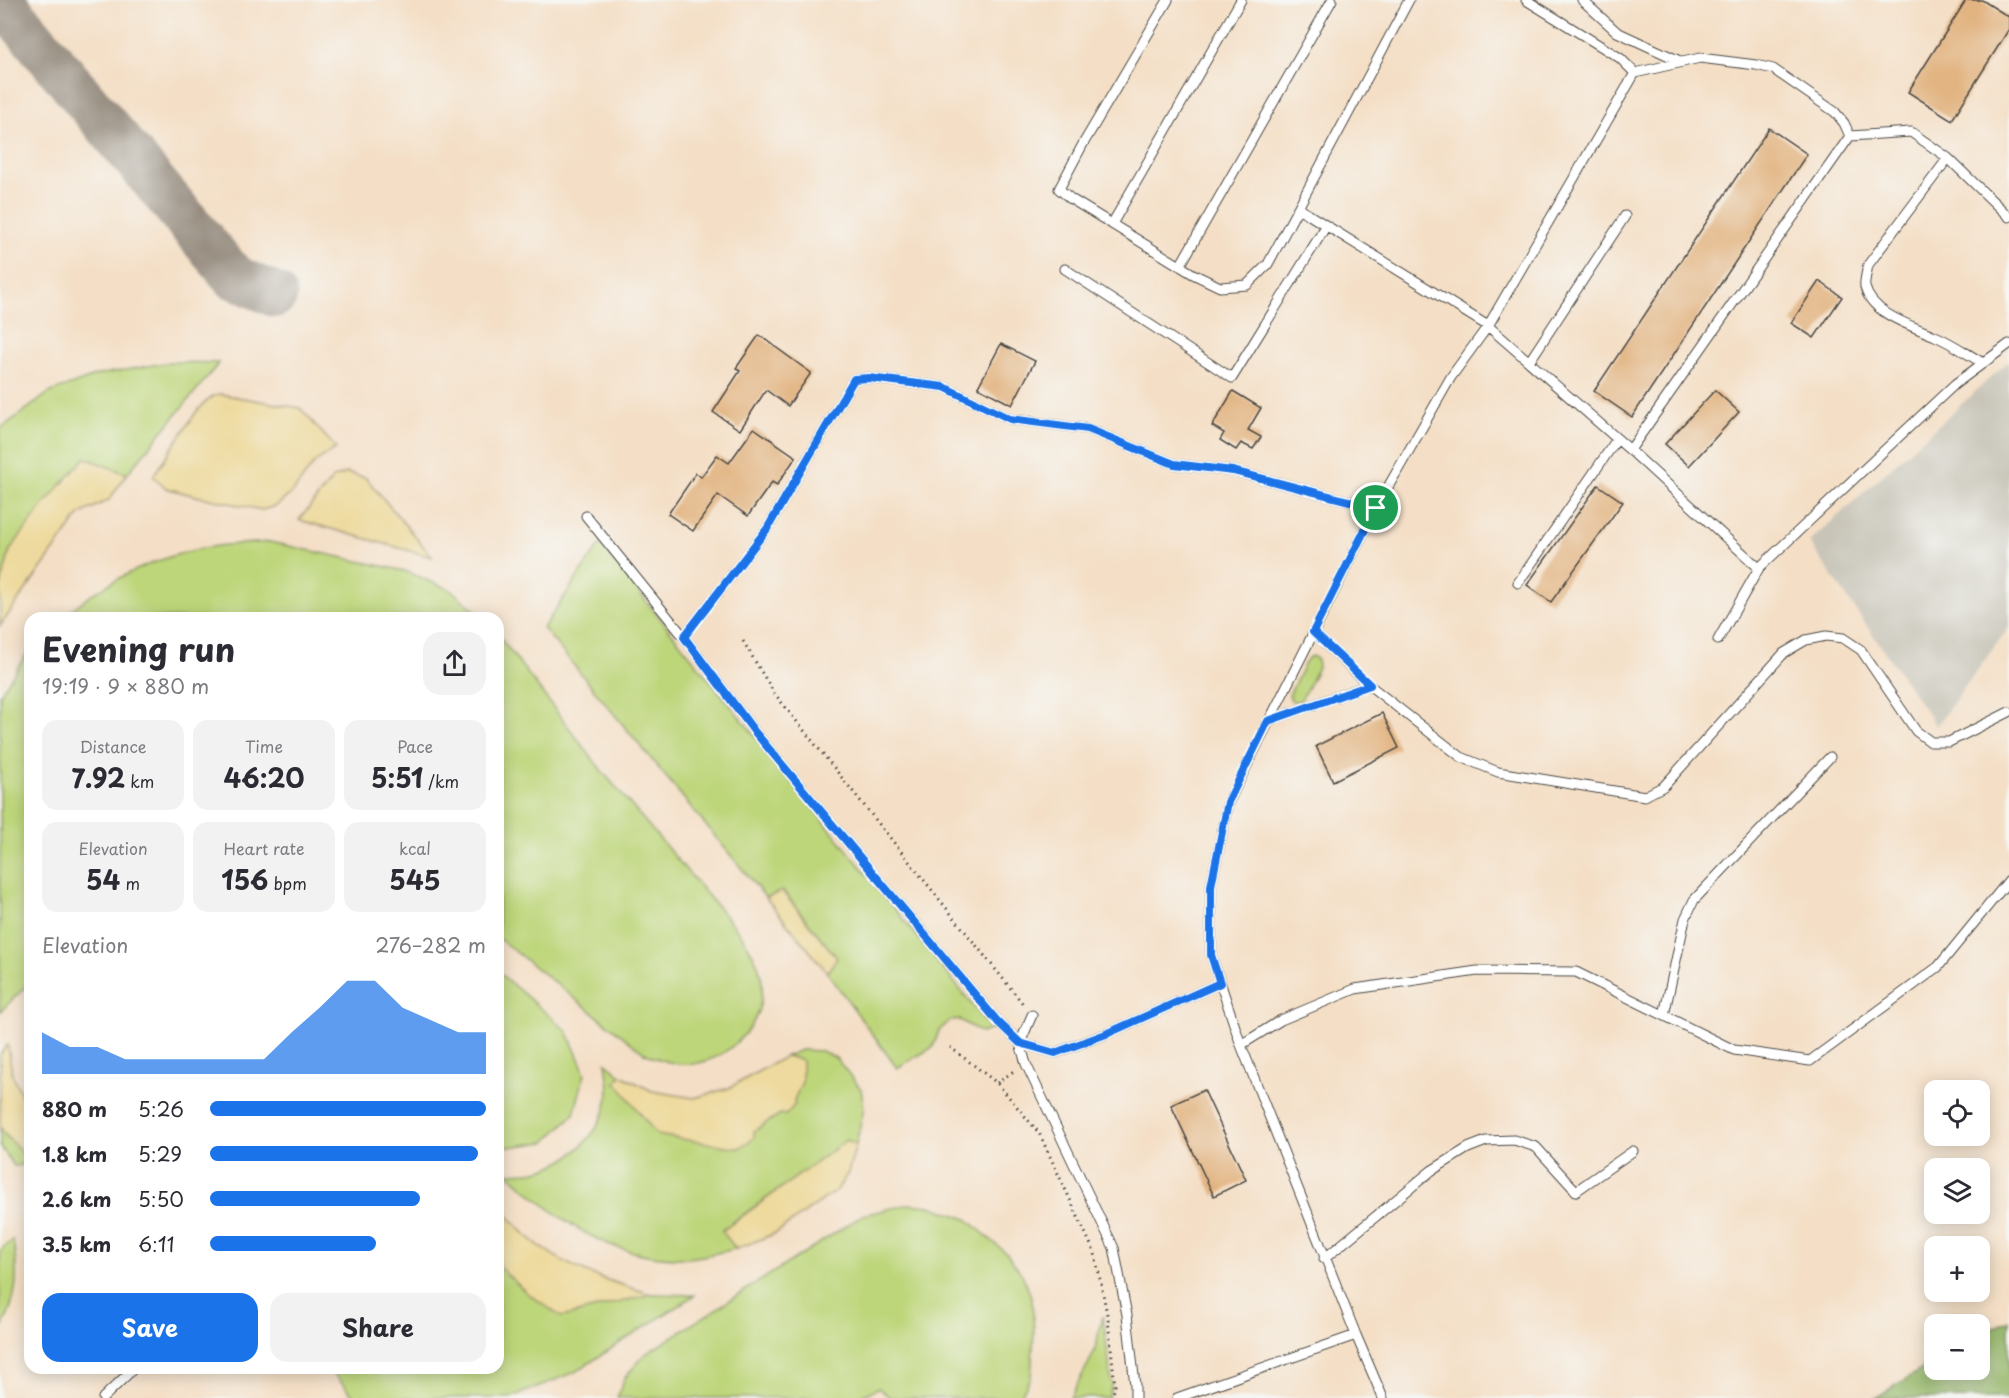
<!DOCTYPE html>
<meta charset="utf-8">
<style>
body{margin:0;font-family:"Playpen Sans",sans-serif;background:#f2f2f3;color:#2b2b33;height:100vh;display:flex;flex-direction:column;font-size:22px;white-space:nowrap}
*{box-sizing:border-box;margin:0}
p{font-size:20px;color:#7c7c81}
.icon{flex:none;width:33px;height:33px;fill:none;stroke:currentColor;stroke-width:2;stroke-linecap:round;stroke-linejoin:round}
.map{position:relative;flex:1;overflow:hidden}
.details{position:absolute;left:24px;top:612px;width:480px;height:762px;display:flex;flex-direction:column;background:#fff;border-radius:18px;box-shadow:0 3px 15px #0003}
.details>*{flex:none}
.fabs{position:absolute;left:1924px;top:1080px;display:grid;gap:12px}
.fabs a{display:grid;place-items:center;width:66px;height:66px;border-radius:12px;background:#fff;box-shadow:0 3px 15px #0003;font-size:30px}
.pin{position:absolute;display:grid;place-items:center;width:51px;height:51px;color:#fff;margin:-26px;border:3px solid #fff;border-radius:50%;box-shadow:0 2px 6px #0007}
.round{display:grid;place-items:center;flex:none;width:63px;height:63px;border-radius:18px;background:#f2f2f3}
.headline{display:flex;align-items:center;justify-content:space-between;height:102px;padding:0 18px}
h1{font-size:33px;font-weight:700;line-height:45px}
.metrics{display:grid;grid-template-columns:repeat(3,1fr);gap:9px;height:102px;padding:6px 18px}
.metrics div{display:grid;align-content:center;border-radius:15px;background:#f2f2f3;text-align:center}
.metrics b{font-size:26px;font-weight:700}
.metrics small{font-size:16px;font-weight:400}
.metrics p{font-size:16px}
.chart{height:168px;padding:12px 18px}
.chart p{display:flex;justify-content:space-between}
.chart svg{width:100%;height:108px;margin-top:6px;fill:#1a73e8;opacity:.7}
.action{display:flex;gap:12px;margin-top:auto;padding:12px 18px}
.action a{flex:1;height:69px;border-radius:18px;background:#1a73e8;color:#fff;font-size:24px;font-weight:700;line-height:69px;text-align:center}
.action a+a{background:#f2f2f3;color:#2b2b33}
ul{padding:0 18px;list-style:none;font-size:20px}
li{display:grid;grid-template-columns:96px 72px 1fr;align-items:center;height:45px}
li i{height:15px;border-radius:8px;background:#1a73e8}
.map>svg:first-child{display:block}
.industrial{fill:#c8c4b8}
.green{fill:#bed67a;stroke:#748052;stroke-width:1.5}
.forest{fill:#96b76a;stroke:#60714a;stroke-width:1.5}
.sand{fill:#eeda9e;stroke:#8c8264;stroke-width:1.5}
.lines{fill:none;stroke-linecap:round;stroke-linejoin:round}
.taxiway{stroke:#908578;stroke-width:45}
.building{fill:#e2b481}
.lane-casing{stroke:#494642;stroke-width:11}
.path{stroke:#494642;stroke-width:3;stroke-dasharray:1.5 4.5;stroke-linecap:butt}
.lane{stroke:#fff;stroke-width:9}
.route-casing{stroke:#fff;stroke-width:12}
.route{stroke:#1a73e8;stroke-width:8}
</style>
<div class="map">
<svg width="2009" height="1398" viewBox="0 0 2009 1398">
<rect width="100%" height="100%" fill="#f6f6f2"/>
<filter id="ink" filterUnits="userSpaceOnUse"><feTurbulence type="fractalNoise" baseFrequency=".0167" numOctaves="2"/><feDisplacementMap in="SourceGraphic" scale="12" xChannelSelector="R" yChannelSelector="G"/><feConvolveMatrix kernelMatrix="1 2 1 2 8 2 1 2 1" color-interpolation-filters="sRGB"/></filter>
<filter id="wash" filterUnits="userSpaceOnUse"><feTurbulence type="fractalNoise" baseFrequency=".008" numOctaves="4" result="noise"/><feDisplacementMap in="SourceGraphic" scale="24" xChannelSelector="R" yChannelSelector="G"/><feGaussianBlur stdDeviation="1.35" result="paint"/><feColorMatrix in="noise" values="0 0 0 0 0 0 0 0 0 0 0 0 0 0 0 0 0 1.4 0 .05"/><feComposite in="paint" operator="in"/></filter>
<g filter="url(#wash)">
<rect width="100%" height="100%" fill="#f4dfc6"/>
<path class="industrial" d="M2009,361V627L1936,726L1809,542Z"/>
<path class="green" d="M171,362L219,363L127,474L85,458L10,550L0,589V429L49,393L97,375Z
M270,542L405,571L451,590L484,618H62C102,582 156,556 210,547C230,543 251,544 270,542Z
M600,544L992,1029L982,1033L960,1020L949,1021L939,1031L933,1047L897,1068L827,972L837,958L783,891L766,898L543,628Z
M498,635L602,771L739,932C751,950 764,969 762,992C760,1027 728,1059 693,1064C676,1066 659,1060 644,1053L498,938Z
M30,649V982L0,1012V694Z
M1312,656L1317,659L1318,667L1301,700L1295,702L1291,700L1289,695L1307,659Z
M498,972L567,1031L585,1073L574,1114L545,1142L510,1147L498,1144Z
M801,1050L822,1051L836,1058L861,1089L864,1108L856,1145L847,1141L722,1230L736,1249C718,1252 699,1259 681,1258C608,1258 559,1221 508,1173C517,1172 527,1173 536,1171C573,1163 606,1129 609,1090C609,1081 607,1072 606,1063L621,1075L616,1083L754,1131C788,1109 802,1103 802,1060L786,1056Z
M0,1127L7,1137L30,1160V1164L14,1166L0,1146Z
M909,1204L930,1206L967,1219L1007,1254L1023,1276L1032,1299L1034,1332L1031,1377L1019,1398H891L878,1388L858,1398H617L624,1379L644,1355L863,1215Z
M13,1240C19,1276 18,1298 0,1331V1250Z
M498,1266L527,1293L562,1317L651,1294L695,1295L575,1372L510,1398H355L329,1368H498Z
M1103,1316L1112,1385L1108,1398H1070L1094,1353Z"/>
<path class="forest" d="M2009,1320V1398H1875L1935,1361V1370H1980V1335Z"/>
<path class="sand" d="M220,394L300,408L336,448L315,462L293,492L276,506L262,510L196,496L166,488L153,476L197,411L211,397Z
M85,458L127,474L109,500L80,514L0,626V589L10,550L45,503Z
M347,473L366,478L432,557L299,520L333,478Z
M782,891L837,958L827,972L766,898Z
M8,1045L12,1074L24,1101L30,1108V1160L7,1137L0,1127V1054Z
M786,1056L802,1060V1082L794,1100L795,1104L786,1115L780,1114L754,1131V1138L739,1148L657,1135L616,1082L621,1075L652,1091L694,1098L729,1088Z
M847,1140L856,1145L848,1173L837,1190L776,1233L736,1249L722,1231Z
M498,1206C508,1216 517,1226 527,1236C562,1267 607,1281 651,1294L562,1317L527,1293L498,1266Z"/>
<g class="lines">
<path class="taxiway" d="M1,0L234,277L275,295"/>
</g>
<g id="blocks">
<path class="building" d="M1966,0H1982L2009,17V29L1952,120L1908,92Z
M1769,128L1807,154L1632,417L1594,391Z
M1819,281L1842,297L1814,338L1791,323Z
M759,335L811,373L788,406L766,390L740,430L713,412L740,371L736,368Z
M1001,344L1035,361L1012,405L978,387Z
M1715,390L1739,412L1689,466L1665,444Z
M1233,391L1261,408L1248,430L1261,437L1253,449L1241,443L1236,450L1220,440L1224,433L1212,426Z
M754,428L796,457L777,485L772,482L748,516L718,495L693,531L668,514L696,473L701,477L717,455L729,463Z
M1598,485L1623,502L1551,602L1527,585Z
M1382,713L1399,748L1333,781L1316,746Z
M1204,1090L1246,1180L1214,1196L1171,1105Z"/>
</g>
</g>
<g filter="url(#ink)">
<use href="#blocks" fill-opacity="0" stroke="#494642" stroke-width="1.5"/>
<g class="lines">
<defs>
<path id="lane" d="M1168,0L1083,144L1059,189L1071,199L1193,274L1220,287L1247,285L1268,264L1409,0
M1582,0L1617,32L1680,61
M1850,136L1911,132L1948,158L2009,217
M1948,158L1868,265C1867,272 1864,280 1865,287C1871,314 1913,326 1935,336C1952,343 1967,354 1983,363
M1298,208L1488,326L1630,450L1759,568
M1112,224L1241,0
M1180,266L1332,0
M1065,269L1232,378L1326,226
M1529,362L1625,216
M1630,450L1850,136L1844,123L1835,112L1773,69L1756,65L1700,58L1635,73
M586,516L684,637L754,731L998,1022L1020,1043L1026,1064L1114,1248L1127,1315L1135,1385V1398
M1518,583L1617,439
M1313,632L1369,685L1461,757L1498,772L1645,796L1664,786L1784,653L1806,640L1826,636L1843,638L1861,650L1916,731L1931,742H1949L2009,712
M684,637L767,529L854,379L869,378L944,387L1010,419L1088,429L1174,464L1233,471L1376,508
M1718,640L1759,568L1955,384L2009,344
M1268,721L1369,685
M1032,1015L1020,1043L1055,1053L1106,1034L1220,983
M1664,1015L1685,919L1694,900L1830,757
M1241,1045L1211,955V886L1228,803L1376,508L1451,377L1488,326L1635,73L1620,58L1526,0
M1324,1259L1431,1171L1468,1148L1486,1141L1514,1140L1536,1147L1576,1191L1633,1151
M1356,1335L1383,1398
M103,1398L132,1370L131,1368
M1177,1398L1356,1335L1241,1045L1281,1020L1355,989L1477,971L1576,972L1734,1050L1810,1061L1938,967L2009,880"/>
</defs>
<use href="#lane" class="lane-casing"/>
<path class="path" d="M743,641L774,693L1024,1005
M950,1047L997,1083L1039,1133L1068,1195L1095,1254L1108,1319L1115,1386L1112,1398
M997,1083L1015,1070"/>
<use href="#lane" class="lane"/>
</g>
</g>
<g class="lines" filter="url(#ink)">
<defs>
<path id="route" d="M869,378L944,387L1010,419L1088,429L1174,464L1233,471L1376,508L1313,632L1370,685L1268,721L1228,802L1211,886V955L1220,983L1106,1034L1055,1053L1020,1043L998,1022L754,731L684,637L767,529L854,379Z"/>
</defs>
<use href="#route" class="route-casing"/>
<use href="#route" class="route"/>
</g>
</svg>
<div class="fabs">
<a><svg class="icon" aria-label="locate" viewBox="0 0 24 24"><circle cx="12" cy="12" r="6"/><path d="M12 2v4M12 18v4M2 12h4M18 12h4"/></svg></a>
<a><svg class="icon" aria-label="layers" viewBox="0 0 24 24"><path d="M12 4l9 5-9 5-9-5zM3 14l9 5 9-5"/></svg></a>
<a>+</a>
<a>−</a>
</div>
<div class="pin" style="left:1376px;top:508px;background:#1e9e55"><svg class="icon" aria-label="arrive" viewBox="0 0 24 24"><path d="M6 21V4h12l-3 4 3 4H6"/></svg></div>
<section class="details">
<div class="headline"><div><h1>Evening run</h1><p>19:19 · 9 × 880 m</p></div><a class="round"><svg class="icon" aria-label="share" viewBox="0 0 24 24"><path d="M12 15V3M7 8l5-5 5 5M5 13v7h14v-7"/></svg></a></div>
<div class="metrics">
<div><p>Distance</p><b>7.92<small> km</small></b></div>
<div><p>Time</p><b>46:20</b></div>
<div><p>Pace</p><b>5:51<small> /km</small></b></div>
</div>
<div class="metrics">
<div><p>Elevation</p><b>54<small> m</small></b></div>
<div><p>Heart rate</p><b>156<small> bpm</small></b></div>
<div><p>kcal</p><b>545</b></div>
</div>
<div class="chart"><p><span>Elevation</span>276–282 m</p>
<svg viewBox="0 0 160 44" preserveAspectRatio="none"><path d="M0 44V27L10 33L20 33L30 38L40 38L50 38L60 38L70 38L80 38L90 27L100 17L110 6L120 6L130 17L140 22L150 27L160 27V44z"/></svg>
</div>
<ul>
<li><b>880 m</b>5:26<i style="width:100%"></i></li>
<li><b>1.8 km</b>5:29<i style="width:97%"></i></li>
<li><b>2.6 km</b>5:50<i style="width:76%"></i></li>
<li><b>3.5 km</b>6:11<i style="width:60%"></i></li>
</ul>
<div class="action"><a>Save</a><a>Share</a></div>
</section>
</div>
